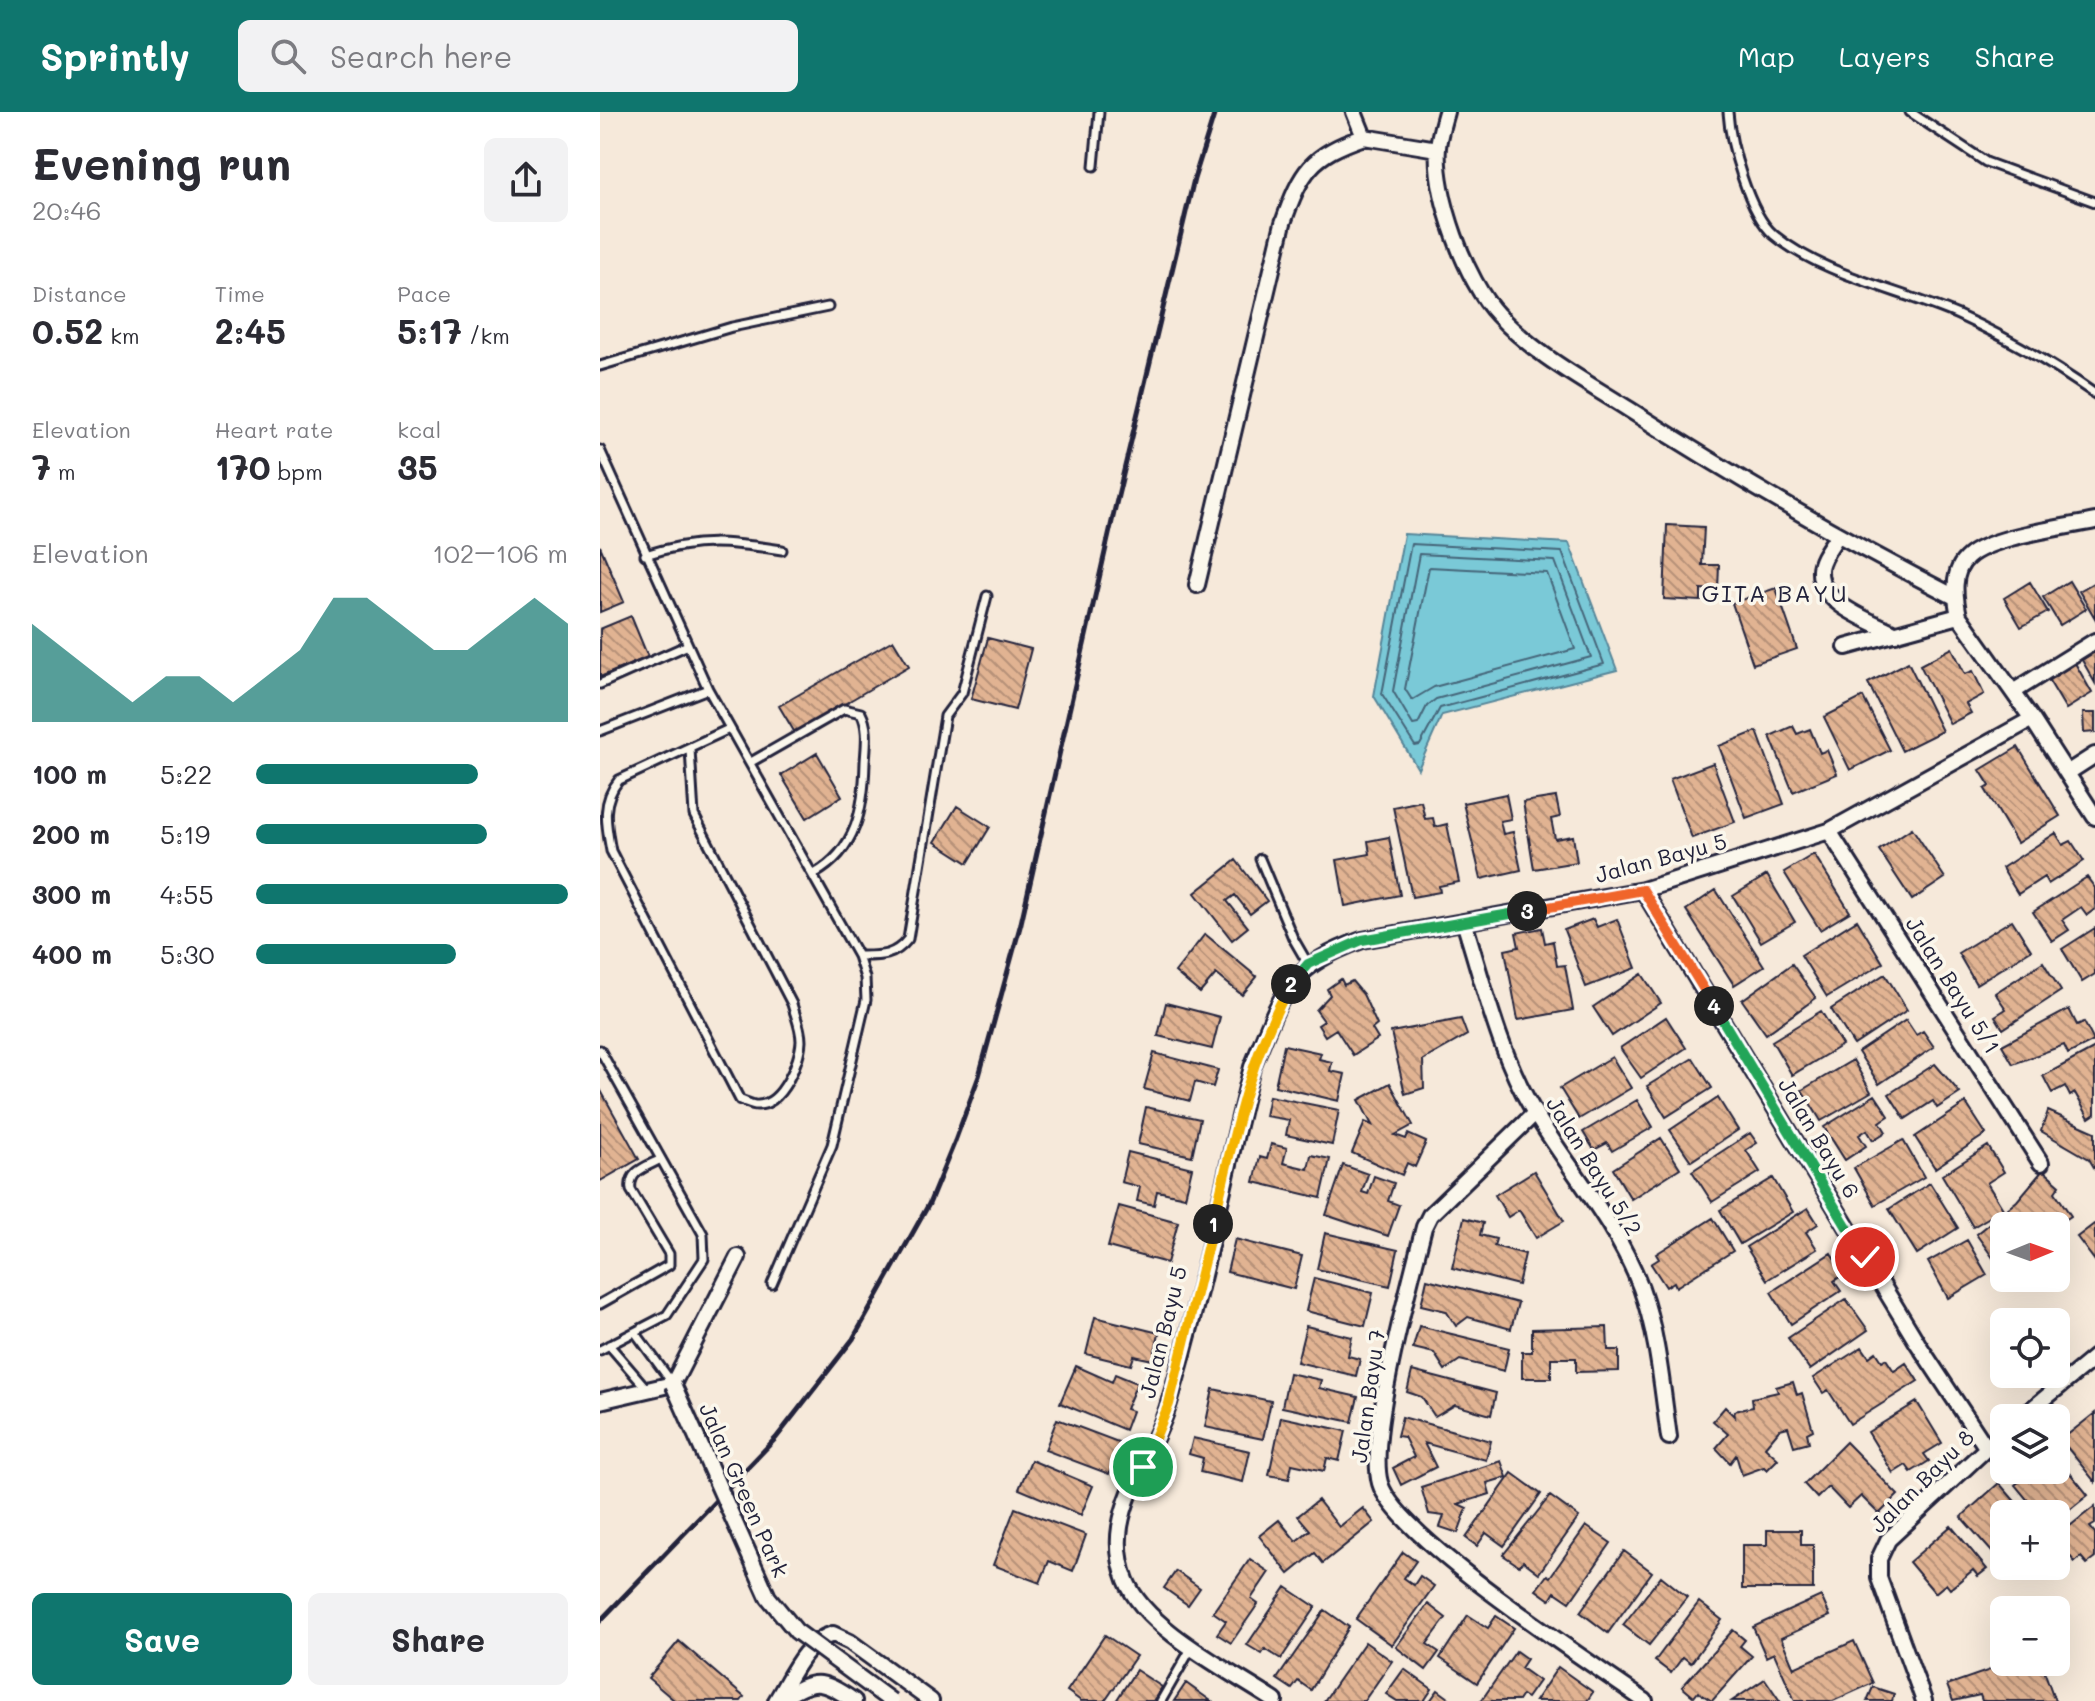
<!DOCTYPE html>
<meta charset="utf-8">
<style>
body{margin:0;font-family:Mali,sans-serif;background:#f2f2f3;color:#2b2b33;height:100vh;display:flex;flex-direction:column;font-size:30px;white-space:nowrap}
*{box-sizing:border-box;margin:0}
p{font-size:26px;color:#7c7c81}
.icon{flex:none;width:44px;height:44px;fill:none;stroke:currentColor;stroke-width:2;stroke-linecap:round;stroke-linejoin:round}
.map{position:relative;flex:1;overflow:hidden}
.side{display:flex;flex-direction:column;background:#fff;width:600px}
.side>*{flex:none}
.needle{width:52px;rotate:89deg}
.fabs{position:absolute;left:1390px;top:1100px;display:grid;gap:16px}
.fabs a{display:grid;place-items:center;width:80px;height:80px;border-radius:12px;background:#fff;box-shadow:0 8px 32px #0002;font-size:40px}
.pin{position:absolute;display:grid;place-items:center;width:68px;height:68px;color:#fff;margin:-34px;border:4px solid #fff;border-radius:50%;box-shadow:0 2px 8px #0007}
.km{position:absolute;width:40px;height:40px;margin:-20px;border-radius:50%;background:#222;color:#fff;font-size:22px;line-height:40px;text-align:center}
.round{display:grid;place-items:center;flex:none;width:84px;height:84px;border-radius:12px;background:#f2f2f3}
.headline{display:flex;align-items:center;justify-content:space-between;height:136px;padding:0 32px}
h1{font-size:44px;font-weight:800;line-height:60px}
.stats{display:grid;grid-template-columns:repeat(3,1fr);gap:12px;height:136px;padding:8px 32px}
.stats div{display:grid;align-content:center}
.stats b{font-size:34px;font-weight:800}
.stats small{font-size:22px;font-weight:400}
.stats p{font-size:22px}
.chart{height:224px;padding:16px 32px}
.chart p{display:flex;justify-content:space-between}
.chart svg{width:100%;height:144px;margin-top:8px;fill:#0f766e;opacity:.7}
.cta{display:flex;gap:16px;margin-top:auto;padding:16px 32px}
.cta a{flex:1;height:92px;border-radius:12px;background:#0f766e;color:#fff;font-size:32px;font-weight:800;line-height:92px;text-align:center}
.cta a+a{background:#f2f2f3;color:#2b2b33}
ul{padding:0 32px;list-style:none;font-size:26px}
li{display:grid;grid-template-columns:128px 96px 1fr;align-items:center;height:60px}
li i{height:20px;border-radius:10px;background:#0f766e}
header{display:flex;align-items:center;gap:48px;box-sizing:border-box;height:112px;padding:0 40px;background:#0f766e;color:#fff}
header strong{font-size:38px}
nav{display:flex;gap:44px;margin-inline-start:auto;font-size:28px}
.search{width:560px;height:72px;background:#f2f2f3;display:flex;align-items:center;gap:20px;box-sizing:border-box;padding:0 28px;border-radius:12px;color:#7c7c81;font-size:30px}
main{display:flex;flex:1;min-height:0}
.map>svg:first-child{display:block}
.water{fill:#7ac9d7;stroke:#578699;stroke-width:2}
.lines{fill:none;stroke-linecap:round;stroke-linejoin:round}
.shore{stroke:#456579;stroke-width:2}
.building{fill:url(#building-back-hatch);stroke:#22223b;stroke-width:2}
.service-casing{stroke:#22223b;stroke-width:13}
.minor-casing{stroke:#22223b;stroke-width:20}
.service{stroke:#fbf7ec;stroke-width:7}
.minor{stroke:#fbf7ec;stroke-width:14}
.rail{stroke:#22223b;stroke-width:5}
.minor-bridge-casing{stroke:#22223b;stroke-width:20;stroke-linecap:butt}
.minor-bridge{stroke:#fbf7ec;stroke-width:14}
.split-1-casing{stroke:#fff;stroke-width:16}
.split-2-casing{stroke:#fff;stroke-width:16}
.split-3-casing{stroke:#fff;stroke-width:16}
.split-4-casing{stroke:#fff;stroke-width:16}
.split-5-casing{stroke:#fff;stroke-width:16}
.split-1{stroke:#f5b400;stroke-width:10}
.split-2{stroke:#f5b400;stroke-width:10}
.split-3{stroke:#22a559;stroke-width:10}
.split-4{stroke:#f0652b;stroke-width:10}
.split-5{stroke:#22a559;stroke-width:10}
.labels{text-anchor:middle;stroke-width:7;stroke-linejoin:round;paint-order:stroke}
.street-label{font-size:22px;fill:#22223b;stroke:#fbf7ec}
.neighbourhood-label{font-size:24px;letter-spacing:2px;fill:#22223b;stroke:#fbf7ec}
</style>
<header>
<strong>Sprintly</strong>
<div class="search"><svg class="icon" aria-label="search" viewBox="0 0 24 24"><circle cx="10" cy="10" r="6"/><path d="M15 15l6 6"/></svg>Search here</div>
<nav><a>Map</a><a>Layers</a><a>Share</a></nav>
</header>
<main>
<section class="side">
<div class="headline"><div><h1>Evening run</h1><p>20:46</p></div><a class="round"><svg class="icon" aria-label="share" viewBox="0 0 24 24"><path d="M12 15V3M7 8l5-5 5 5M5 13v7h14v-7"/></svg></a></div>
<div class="stats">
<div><p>Distance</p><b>0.52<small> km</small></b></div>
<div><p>Time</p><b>2:45</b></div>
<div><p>Pace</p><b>5:17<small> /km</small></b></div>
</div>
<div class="stats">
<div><p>Elevation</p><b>7<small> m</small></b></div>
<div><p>Heart rate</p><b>170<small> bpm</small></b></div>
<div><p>kcal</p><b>35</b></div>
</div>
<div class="chart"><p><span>Elevation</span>102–106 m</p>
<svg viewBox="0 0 160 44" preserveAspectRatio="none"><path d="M0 44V14L10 22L20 30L30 38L40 30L50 30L60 38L70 30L80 22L90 6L100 6L110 14L120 22L130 22L140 14L150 6L160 14V44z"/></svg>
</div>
<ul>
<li><b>100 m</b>5:22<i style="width:71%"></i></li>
<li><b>200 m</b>5:19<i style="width:74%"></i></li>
<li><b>300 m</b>4:55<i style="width:100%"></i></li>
<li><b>400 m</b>5:30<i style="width:64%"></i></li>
</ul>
<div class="cta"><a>Save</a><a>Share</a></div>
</section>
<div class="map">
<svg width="1495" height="1589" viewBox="0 0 1495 1589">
<defs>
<pattern id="building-back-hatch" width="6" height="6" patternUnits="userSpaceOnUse" patternTransform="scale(2)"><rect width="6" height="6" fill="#e1b392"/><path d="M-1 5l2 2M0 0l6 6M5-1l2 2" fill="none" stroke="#b69178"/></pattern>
</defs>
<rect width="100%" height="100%" fill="#f6e9da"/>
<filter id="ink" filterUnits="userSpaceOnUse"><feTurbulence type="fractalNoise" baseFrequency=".0125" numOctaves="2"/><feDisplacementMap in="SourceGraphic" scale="16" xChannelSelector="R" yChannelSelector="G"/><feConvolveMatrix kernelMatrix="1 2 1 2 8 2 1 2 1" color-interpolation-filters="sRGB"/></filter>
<g filter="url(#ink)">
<path class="water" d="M804,422L969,431L1017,558L842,603L818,657L774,584Z"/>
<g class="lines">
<path class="shore" d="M811,432L962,440L1004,552L840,596L820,633L815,634L782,582Z
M819,442L955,449L991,545L836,587L827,594L818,612L813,613L793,579Z
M829,455L947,461L975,537L834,575L812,588L805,577Z"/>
</g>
<path class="building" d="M1067,413L1104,415L1102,453H1119L1118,478L1101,477V489L1064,487Z
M0,434L24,490L0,500Z
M1469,469L1486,497L1460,513L1443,485Z
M1430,470L1448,500L1421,515L1404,486Z
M1495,470V506L1479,479Z
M1176,476L1197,537L1153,552L1132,491Z
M31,504L48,545L0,565V517Z
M388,526L431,537L415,598L371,587Z
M293,528L309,554L195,621L179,594Z
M1352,536L1365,562L1373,559L1384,582L1366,592L1371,601L1350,612L1320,553Z
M1495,540V571L1482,548Z
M1308,550L1342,619L1302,639L1268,571Z
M1475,551L1492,581L1466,597L1448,567Z
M1263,585L1290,638L1250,658L1224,605Z
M1483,601H1495V620L1484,621Z
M1193,614L1197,622L1210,617L1220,641L1227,638L1237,662L1193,680L1170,624Z
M1157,619L1184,692L1146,706L1119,634Z
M1418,635L1460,704L1417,731L1385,677L1390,674L1380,658Z
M217,641L242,684L207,706L181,663Z
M1113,651L1135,710L1092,726L1070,667Z
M906,682L911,707L900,709L903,722L913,720L921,758L881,767L863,691Z
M956,685L960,705L951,707L955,727L973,724L977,750L934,757L923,690Z
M821,689L825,707L833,706L835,715L847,712L859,770L839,774L840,780L812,785L793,695Z
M357,694L390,715L368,751L335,730Z
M1312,716L1345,766L1312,788L1279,738Z
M1456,721L1463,733L1471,729L1484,749L1448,772L1444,765L1418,782L1402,756Z
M789,725L800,783L745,794L737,748L770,742L768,729Z
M1214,742L1250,800L1220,818L1184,760Z
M636,748L667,789L650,802L635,783L627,789L648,815L632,828L595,781Z
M1167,763L1195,810L1161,830L1133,784Z
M1487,765L1495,776V797L1487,803L1481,795L1462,808L1469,818L1452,829L1433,800Z
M1116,778L1164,854L1134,873L1086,798Z
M993,807L997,815L1017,807L1036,856L986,875L964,818Z
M1257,808L1283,851L1227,885L1201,843Z
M1412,808L1431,838L1376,872L1358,841Z
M942,816L945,831L953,829L957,854L965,853L973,898L918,908L905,838L919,835L916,821Z
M1495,816V862L1482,870L1462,837Z
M605,822L657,865L642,883L616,862L600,881L575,860Z
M1443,850L1461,879L1403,917L1395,904L1406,897L1395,881Z
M1192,852L1216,886L1166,922L1142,888Z
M1042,862L1061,891L1012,924L993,895Z
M1285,862L1307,898L1254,933L1231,897Z
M741,867L744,873L752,869L763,882L777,913L772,917L778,927L753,943L736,917L725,924L718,913L724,909L716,898L730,883L727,877Z
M566,891L620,905L612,937L558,924Z
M1469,897L1477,913L1484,910L1494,929L1468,942L1464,933L1413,952L1402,933Z
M1221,899L1242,933L1192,963L1172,929Z
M1066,905L1086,936L1041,966L1020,936Z
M861,907L867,923L823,948L824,976L805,982L791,920Z
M1306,908L1316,923L1323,919L1334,935L1279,972L1258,940Z
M684,933L721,941L719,947L732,950L730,959L745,962L739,989L675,974Z
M1495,936V1002L1489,1006L1475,981L1470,984L1465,974L1452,981L1443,964Z
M554,941L618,958L613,975L595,970L590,989L544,977Z
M1012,945L1031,976L979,1007L960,976Z
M1093,946L1112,976L1066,1005L1047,974Z
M1253,948L1271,980L1221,1009L1202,978Z
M1335,952L1360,981L1337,996L1333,989L1305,1007L1289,982Z
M790,971L813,1013L795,1023L806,1027L808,1022L826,1030L815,1055L807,1051L802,1063L752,1041L765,1010L772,1013L759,988Z
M0,977L39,1047L0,1069Z
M1275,983L1289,1004L1280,1010L1286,1020L1273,1028L1267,1018L1259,1023L1266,1034L1245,1048L1224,1015Z
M669,984L739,998L732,1033L686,1023L689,1008L665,1004Z
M1118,986L1138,1018L1091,1049L1070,1018Z
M1037,988L1053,1015L1012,1039L1007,1031L994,1038L983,1020Z
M1366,991L1386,1022L1335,1056L1315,1025Z
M546,995L600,1007L592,1044L538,1032Z
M1448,999L1495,1020V1057L1489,1047L1441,1019Z
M1150,1021L1157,1031L1146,1038L1160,1060L1112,1090L1092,1059Z
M1061,1026L1080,1056L1031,1087L1013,1057Z
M1303,1028L1324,1065L1275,1093L1254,1056Z
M671,1032L687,1036L683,1051L708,1057L711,1043L730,1047L721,1086L654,1070L660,1045L667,1047Z
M1388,1034L1404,1060L1387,1071L1403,1097L1373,1115L1342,1063Z
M528,1040L592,1056L585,1085L557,1079L554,1093L537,1089L540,1075L521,1070Z
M743,1053L768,1062L762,1080L768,1082L774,1064L794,1071L788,1089L799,1093L788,1124L726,1103Z
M1443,1058L1460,1073L1455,1080L1471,1104L1456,1114H1404V1149L1398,1153L1376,1122L1417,1089Z
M934,1059L964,1109L936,1126L919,1098L908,1105L895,1083Z
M1173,1066L1193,1100L1140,1132L1120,1098Z
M1330,1071L1358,1116L1317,1142L1289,1097Z
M519,1094L578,1110L567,1151L508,1135Z
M1208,1096L1218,1112L1206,1120L1217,1137L1167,1168L1146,1135Z
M864,1106L883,1111L880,1123L896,1127L894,1134L925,1142L918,1173L852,1156Z
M1113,1106L1133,1139L1076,1175L1074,1170L1066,1175L1051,1152L1059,1147L1056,1142Z
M1494,1112L1495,1113V1149L1477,1125Z
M725,1121L798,1138L790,1174L717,1157Z
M635,1127L702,1144L694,1177L627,1160Z
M1367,1128L1387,1163L1348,1186L1328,1150Z
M1231,1141L1244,1162L1234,1169L1241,1179L1191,1212L1171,1180Z
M714,1166L773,1181L765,1214L706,1199Z
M827,1167L918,1191L911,1217L868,1205L856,1214L846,1199L821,1193Z
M1246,1187L1268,1218L1210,1258L1188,1226Z
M495,1205L559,1221L553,1248L534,1244L531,1253L486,1242Z
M706,1214L752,1225L748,1244L760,1247L756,1264L697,1250Z
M819,1214L909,1236L904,1259L860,1248L845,1258L834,1241L813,1236Z
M1007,1215L1008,1238H1019V1259L976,1260V1246H951V1266H922V1240H932V1217Z
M1262,1235L1269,1245L1276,1240L1282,1249L1286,1247L1294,1259L1306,1251L1318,1269L1250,1312L1228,1278L1223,1281L1213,1266Z
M476,1254L512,1270L515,1262L537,1271L526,1297L532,1299L525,1318L460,1291Z
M812,1259L896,1281L891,1303L855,1293L835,1305L822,1285L807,1280Z
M689,1261L721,1268L719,1276L758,1285L752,1310L682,1295Z
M1193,1270L1197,1283L1202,1281L1213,1318L1207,1321L1209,1330L1194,1334L1188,1315L1180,1317L1165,1335L1178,1347L1167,1358L1164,1355L1142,1363L1136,1343L1130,1351L1116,1336L1128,1322L1113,1309L1125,1295L1135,1305L1134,1299L1153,1295L1152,1286L1178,1280L1176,1275Z
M613,1277L671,1289L663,1327L605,1315Z
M1317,1290L1342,1331L1324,1342L1329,1349L1311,1360L1306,1353L1293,1361L1268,1320Z
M1495,1301V1370L1461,1328Z
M681,1305L746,1319L739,1349L727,1346L724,1359L692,1352L689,1367L669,1363Z
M802,1305L891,1329L886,1348L824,1331L836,1355L801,1373L793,1356L814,1345L804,1325L797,1324Z
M457,1307L521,1331L509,1362L445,1338Z
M593,1326L650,1339L643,1370L600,1360L603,1346L589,1342Z
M1246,1330L1298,1383L1279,1402L1261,1384L1248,1396L1228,1375L1217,1386L1204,1372Z
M1456,1344L1488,1383L1456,1409V1402H1439L1415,1373L1433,1358H1456Z
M431,1348L493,1374L481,1403L419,1377Z
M901,1349L907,1365L887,1371L890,1382L858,1392L867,1396L858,1421L840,1415L844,1404L829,1402L821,1375Z
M912,1361L941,1382L904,1434L886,1421L877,1434L866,1426Z
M1399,1371L1426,1402H1404V1454H1412L1408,1458L1361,1405Z
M950,1384L979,1405L939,1461L923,1449L919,1454L903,1443Z
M718,1388L739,1415L763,1396L774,1410L723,1451L715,1441L689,1462L659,1424L679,1408L696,1429L710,1418L698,1404Z
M1495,1394V1412L1490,1415L1495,1421V1446L1487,1452L1481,1445L1475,1450L1469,1443L1456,1453V1425Z
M415,1396L486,1423L473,1459L449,1449L440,1471L393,1453Z
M986,1414L1011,1431L970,1490L955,1480L950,1488L936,1478L947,1463L950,1465Z
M1351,1414L1387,1457L1378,1464L1373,1458L1350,1477L1346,1472L1335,1481L1309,1450Z
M1167,1418H1201V1433H1213V1477H1142V1433H1167Z
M1024,1439L1052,1460L1008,1521L980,1500Z
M803,1440L816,1449L804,1466L814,1473L820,1464L834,1474L792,1533L756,1507Z
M650,1447L669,1460L651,1487L658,1492L631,1531L617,1522L626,1509L613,1500Z
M576,1459L600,1476L588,1493L564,1476Z
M1061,1464L1087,1485L1049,1533L1023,1513Z
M686,1475L716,1495L681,1547L665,1537L662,1542L647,1533Z
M1221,1484L1230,1504L1181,1526L1194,1556L1254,1529L1273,1571L1233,1589H1195L1174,1541L1166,1545L1153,1515Z
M1099,1490L1122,1508L1091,1551L1083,1545L1071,1561L1055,1549Z
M828,1492L846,1506L827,1532L839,1540L826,1558L796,1535Z
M725,1498L749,1515L711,1578L698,1569L692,1577L677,1567Z
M868,1503L888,1516L896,1504L914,1516L877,1571L840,1546Z
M1133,1518L1145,1528L1140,1534L1152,1544L1112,1589L1098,1580L1094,1585L1082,1575Z
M505,1523L536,1544L505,1589H481L467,1579Z
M79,1529L144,1585L141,1589H75L48,1566Z
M765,1530L792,1549L764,1589H724Z
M916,1539L927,1547L921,1556L939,1569L927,1586L922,1583L918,1589H881Z
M1413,1550H1441L1455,1589H1382L1380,1583L1353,1589L1347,1573Z
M958,1555L993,1580L987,1589H935Z
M804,1557L832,1577L824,1589H797L786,1582Z
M536,1558L562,1575L553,1589H516Z
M1165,1567L1180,1589H1132Z
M586,1571L611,1589H574Z
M1273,1575L1294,1582L1292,1589H1267Z
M838,1578L853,1589H830Z"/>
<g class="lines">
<defs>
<path id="service" d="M1128,0C1130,32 1149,102 1174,123C1222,163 1301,178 1358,203C1406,225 1453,252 1495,282
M1310,0L1386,50L1495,90
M494,54L499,0
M0,254L132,215L228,195
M0,338L108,577L0,619
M45,443C99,426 128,430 182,438
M0,572L88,533
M108,577L258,844
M90,637L94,703L192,892C195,903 201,916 201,929C200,949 182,993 158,993C153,994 145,989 140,988L11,739C6,712 1,690 19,668L129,617
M151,650L244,597L261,601C269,616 266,633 265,650C264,695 257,738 214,762
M660,747L693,826L708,852
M0,938L103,1122L104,1147L67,1203L0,1238
M172,1172L232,1033L266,888L265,866L258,844C280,844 294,845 308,827L345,604L362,581L387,484
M0,1192L69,1153V1142L31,1078C28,1059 46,1055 61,1047
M35,1220L73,1272
M9,1233L46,1276
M561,1589L592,1535"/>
<path id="minor" d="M754,0L764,25L837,37
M846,0C843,11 839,24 838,35C834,82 866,170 898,203C935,243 985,269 1030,298C1136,366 1244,428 1355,485
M1495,409C1463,416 1391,424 1368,445C1351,459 1355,485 1359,504L1432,607L1495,705
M1237,424C1231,434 1220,447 1220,458C1218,492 1272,509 1296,522
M597,473L683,111C701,59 711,43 764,25
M1246,535L1359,504
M1413,580L1495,529
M1467,661L1495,643
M1229,719L1441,1051
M1043,778L1318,1232L1386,1335
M864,810C884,873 899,941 933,998C968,1057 1017,1111 1041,1176C1058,1223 1062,1276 1069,1325
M935,1001L830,1103L824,1115C811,1167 767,1325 780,1371C795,1425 992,1551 1045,1589
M0,1289L73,1272L138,1145
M1421,1306L1495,1245
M176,1589C191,1565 204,1530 233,1522L250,1530L331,1589
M177,1589C214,1568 217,1564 254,1589
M675,1589C632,1560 545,1517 526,1468C519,1450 517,1434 520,1415C527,1371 557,1333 569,1291C602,1181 624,1067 652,955C682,883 685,856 762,828L1043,778L1229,719L1432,607
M1324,1589L1279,1466V1447L1288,1428L1404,1320"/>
</defs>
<use href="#service" class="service-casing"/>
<use href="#minor" class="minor-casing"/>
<use href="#service" class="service"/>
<use href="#minor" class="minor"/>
<path class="rail" d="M0,1509L176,1326L253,1227L329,1092L355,1029L379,964L421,811L515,396L594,67L615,0"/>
<defs>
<path id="minor-bridge" d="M73,1272L168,1485L196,1519L291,1589"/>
</defs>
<use href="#minor-bridge" class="minor-bridge-casing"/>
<use href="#minor-bridge" class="minor-bridge"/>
</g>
</g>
<g class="lines" filter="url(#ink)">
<defs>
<path id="split-1" d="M543,1355L569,1292L613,1112"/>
<path id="split-2" d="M613,1112C633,1029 648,946 691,872"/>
<path id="split-3" d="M691,872L708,852L762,828L927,799"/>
<path id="split-4" d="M927,799L1043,778L1114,894"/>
<path id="split-5" d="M1114,894L1265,1145"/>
</defs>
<use href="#split-1" class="split-1-casing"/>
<use href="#split-2" class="split-2-casing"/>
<use href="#split-3" class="split-3-casing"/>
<use href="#split-4" class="split-4-casing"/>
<use href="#split-5" class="split-5-casing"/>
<use href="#split-1" class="split-1"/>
<use href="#split-2" class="split-2"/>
<use href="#split-3" class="split-3"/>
<use href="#split-4" class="split-4"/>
<use href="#split-5" class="split-5"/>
</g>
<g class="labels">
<g class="street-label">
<text transform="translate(1061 746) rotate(-15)" y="8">Jalan Bayu 5</text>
<text transform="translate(1353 873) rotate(58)" y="8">Jalan Bayu 5/1</text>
<text transform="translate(1219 1026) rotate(59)" y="8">Jalan Bayu 6</text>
<text transform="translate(994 1054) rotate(58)" y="8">Jalan Bayu 5/2</text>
<text transform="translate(563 1220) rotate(-76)" y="8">Jalan Bayu 5</text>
<text transform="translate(768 1284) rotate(-82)" y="8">Jalan Bayu 7</text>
<text transform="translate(1322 1369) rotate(-45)" y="8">Jalan Bayu 8</text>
<text transform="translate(144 1378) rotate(66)" y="8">Jalan Green Park</text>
</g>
<g class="neighbourhood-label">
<text x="1175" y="490">GITA BAYU</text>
</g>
</g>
</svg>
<div class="fabs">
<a><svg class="needle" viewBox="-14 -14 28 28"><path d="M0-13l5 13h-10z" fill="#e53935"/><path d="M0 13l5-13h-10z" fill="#7c7c81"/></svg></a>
<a><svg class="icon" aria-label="locate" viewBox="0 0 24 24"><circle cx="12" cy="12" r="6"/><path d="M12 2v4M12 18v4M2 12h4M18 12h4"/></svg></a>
<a><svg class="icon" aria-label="layers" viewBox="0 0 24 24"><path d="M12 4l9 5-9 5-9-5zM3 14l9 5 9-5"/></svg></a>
<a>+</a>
<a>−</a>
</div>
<div class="pin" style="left:543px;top:1355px;background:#1e9e55"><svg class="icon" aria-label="arrive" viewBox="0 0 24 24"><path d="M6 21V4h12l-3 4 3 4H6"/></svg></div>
<div class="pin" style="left:1265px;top:1145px;background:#d93025"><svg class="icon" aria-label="check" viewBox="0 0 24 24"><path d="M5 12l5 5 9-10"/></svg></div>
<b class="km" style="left:613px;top:1112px">1</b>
<b class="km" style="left:691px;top:872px">2</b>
<b class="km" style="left:927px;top:799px">3</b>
<b class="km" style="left:1114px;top:894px">4</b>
</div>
</main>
